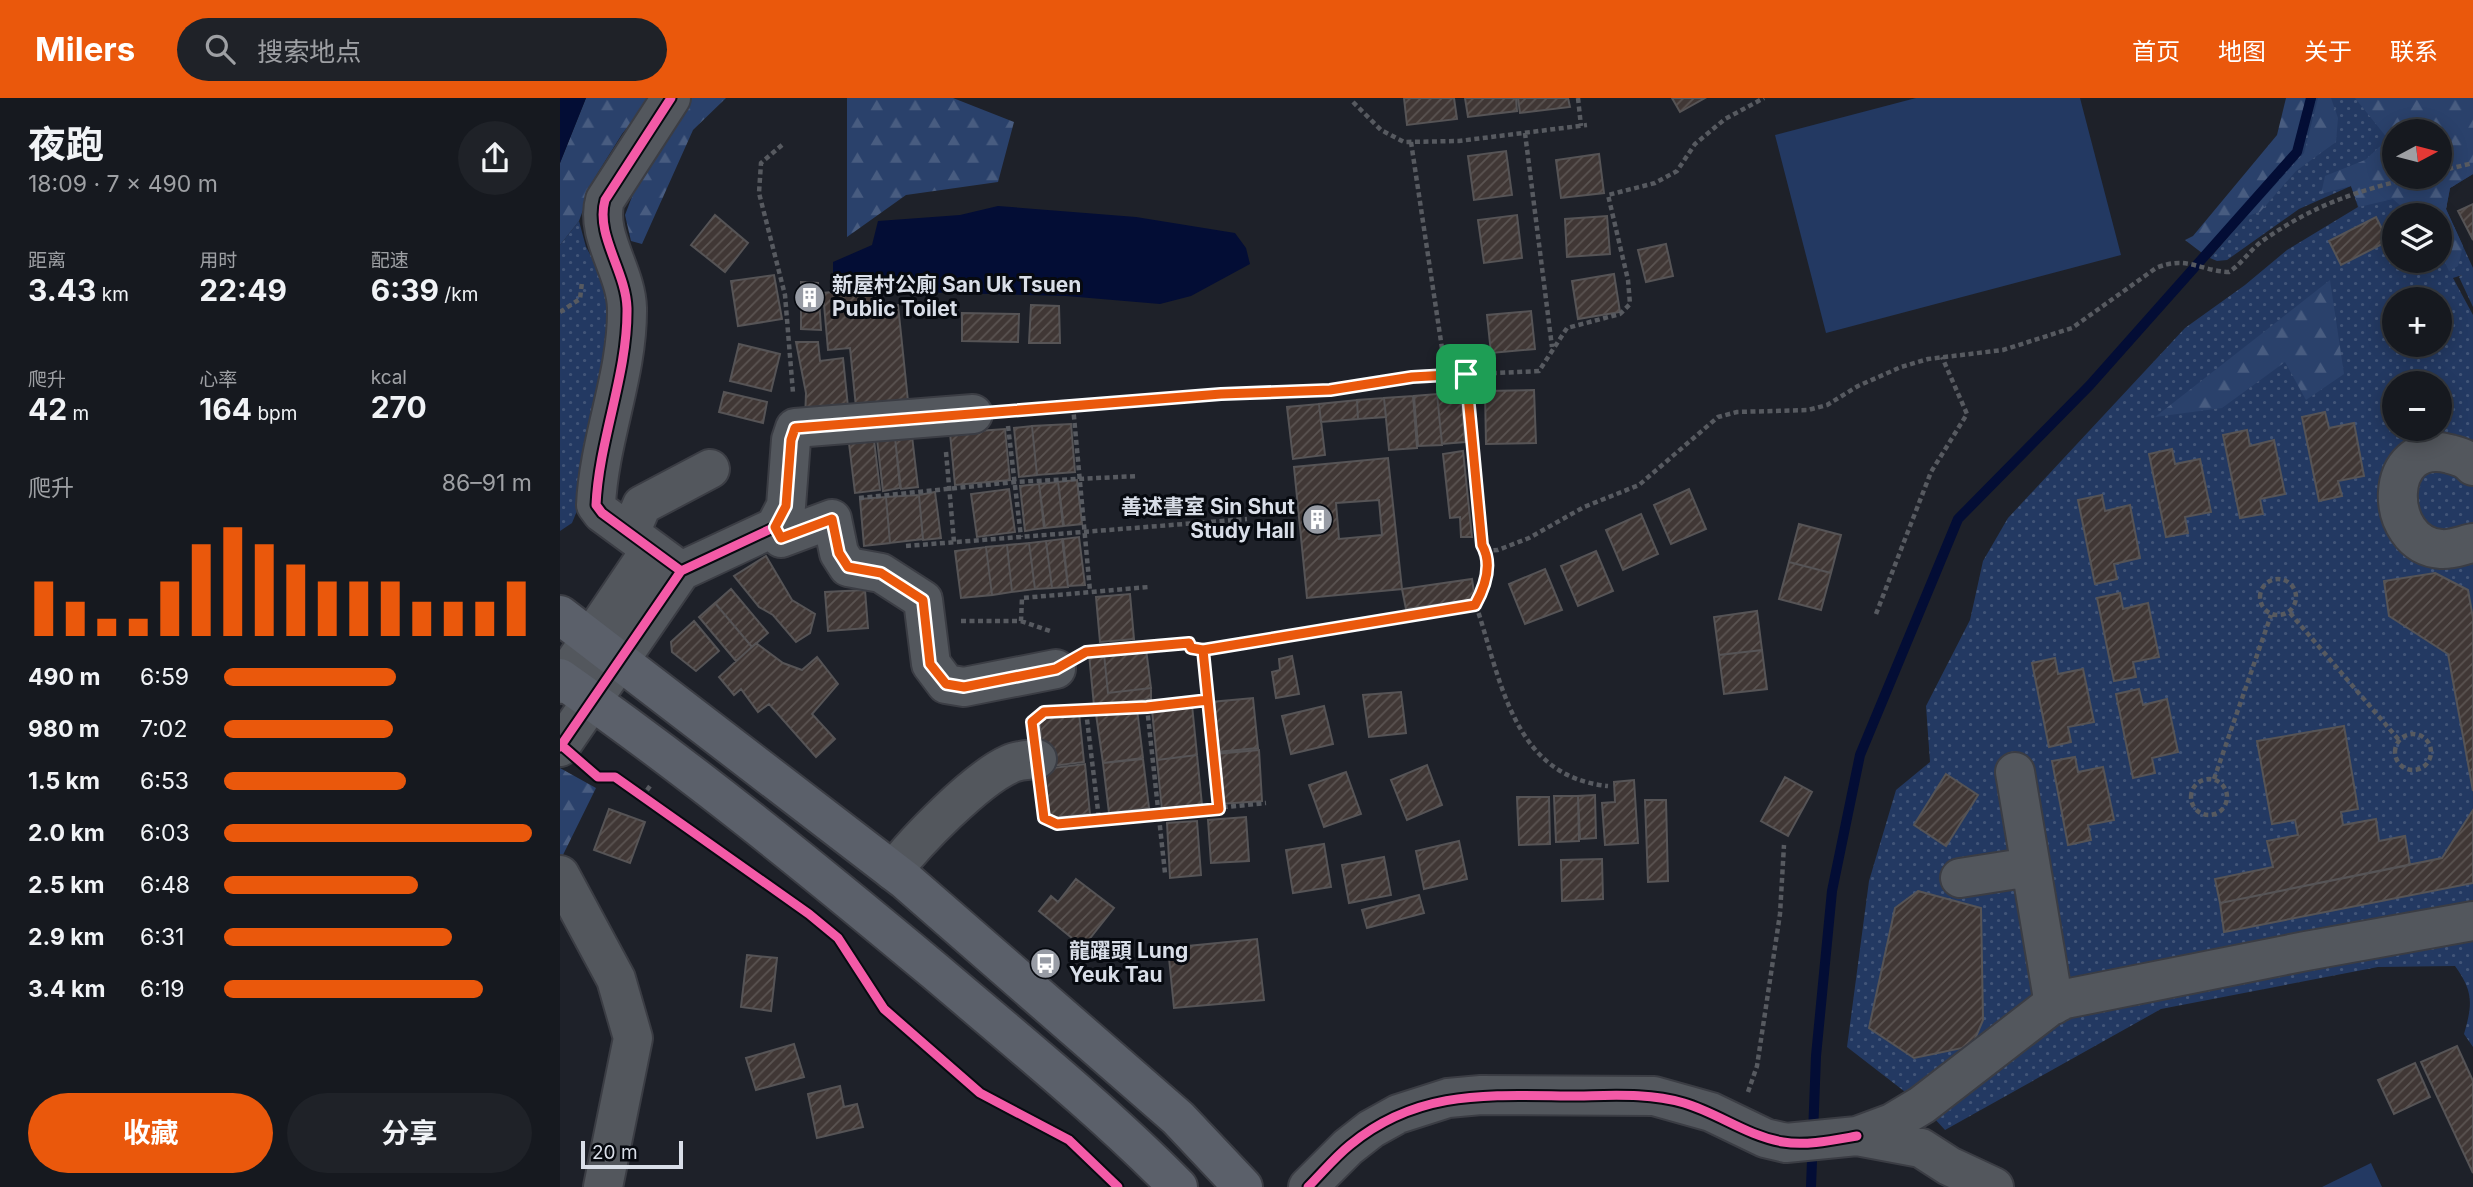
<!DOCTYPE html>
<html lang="zh">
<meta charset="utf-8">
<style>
body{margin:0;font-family:Inter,"Noto Sans SC",sans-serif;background:#1f2228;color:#f1f3f6;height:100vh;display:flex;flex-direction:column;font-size:26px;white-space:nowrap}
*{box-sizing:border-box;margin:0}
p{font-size:23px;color:#9ea0a4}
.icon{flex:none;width:38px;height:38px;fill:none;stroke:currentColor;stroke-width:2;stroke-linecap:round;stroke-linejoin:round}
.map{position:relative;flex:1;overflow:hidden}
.drawer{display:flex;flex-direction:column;background:#16191f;width:560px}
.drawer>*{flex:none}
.needle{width:46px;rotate:83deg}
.tools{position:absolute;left:1822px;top:21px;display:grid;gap:14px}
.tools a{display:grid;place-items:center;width:70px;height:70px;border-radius:50%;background:#16191f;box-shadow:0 4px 18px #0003,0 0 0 2px #35383d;font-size:35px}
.scale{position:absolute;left:21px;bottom:18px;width:102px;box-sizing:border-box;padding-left:7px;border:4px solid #d9dee8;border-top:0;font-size:19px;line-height:24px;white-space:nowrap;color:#d9dee8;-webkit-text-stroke:5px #070a10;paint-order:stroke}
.pin{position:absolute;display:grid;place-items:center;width:60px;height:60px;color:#fff;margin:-30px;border-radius:14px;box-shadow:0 4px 10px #0006}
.round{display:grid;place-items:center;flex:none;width:74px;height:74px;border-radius:37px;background:#1f2228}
.overview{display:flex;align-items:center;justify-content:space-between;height:119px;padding:0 28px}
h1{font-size:38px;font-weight:700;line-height:52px}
.stats{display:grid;grid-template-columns:repeat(3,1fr);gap:10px;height:119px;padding:7px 28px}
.stats div{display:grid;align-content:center}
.stats b{font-size:30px;font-weight:700}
.stats small{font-size:19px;font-weight:400}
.stats p{font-size:19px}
.chart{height:196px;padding:14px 28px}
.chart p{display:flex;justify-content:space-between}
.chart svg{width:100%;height:126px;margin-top:7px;stroke:#ea580c;stroke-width:6}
.primary-button{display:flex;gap:14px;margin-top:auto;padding:14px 28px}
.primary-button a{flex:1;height:80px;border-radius:42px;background:#ea580c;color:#fff;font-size:28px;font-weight:700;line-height:80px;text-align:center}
.primary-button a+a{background:#1f2228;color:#f1f3f6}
ul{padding:0 28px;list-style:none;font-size:23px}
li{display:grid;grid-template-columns:112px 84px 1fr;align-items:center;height:52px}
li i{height:18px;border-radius:9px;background:#ea580c}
header{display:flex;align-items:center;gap:42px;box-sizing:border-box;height:98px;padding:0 35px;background:#ea580c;color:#fff}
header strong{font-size:33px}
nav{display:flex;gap:38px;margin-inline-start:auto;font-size:24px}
.search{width:490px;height:63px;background:#1f2228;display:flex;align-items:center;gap:18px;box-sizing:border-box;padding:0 24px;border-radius:38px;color:#9ea0a4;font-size:26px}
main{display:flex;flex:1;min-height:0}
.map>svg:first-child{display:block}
.green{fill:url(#green-dots);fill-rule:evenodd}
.forest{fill:url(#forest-firs);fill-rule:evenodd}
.pitch{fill:#233962}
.water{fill:#030d35}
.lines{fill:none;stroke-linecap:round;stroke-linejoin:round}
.stream{stroke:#030d35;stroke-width:10}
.building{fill:url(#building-hatch);stroke:#565456;stroke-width:2;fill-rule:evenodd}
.minor-casing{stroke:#3b3d44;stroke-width:42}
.major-casing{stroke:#3b3d44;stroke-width:42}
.path{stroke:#575a60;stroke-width:4.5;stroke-dasharray:5 3.5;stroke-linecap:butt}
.minor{stroke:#53575d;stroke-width:38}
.major{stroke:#5b606a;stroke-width:38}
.cycleway-casing{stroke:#070a10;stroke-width:13}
.cycleway{stroke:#f35aa7;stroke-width:9}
.route-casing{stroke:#fff;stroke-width:14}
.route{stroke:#ea580c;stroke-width:9}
.labels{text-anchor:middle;stroke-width:6;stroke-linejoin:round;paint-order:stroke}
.poi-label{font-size:21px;font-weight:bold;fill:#d9dee8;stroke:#070a10;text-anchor:start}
</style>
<header>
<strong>Milers</strong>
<div class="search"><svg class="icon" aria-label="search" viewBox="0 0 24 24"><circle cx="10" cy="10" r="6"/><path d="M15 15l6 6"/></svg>搜索地点</div>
<nav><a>首页</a><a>地图</a><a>关于</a><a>联系</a></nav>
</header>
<main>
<section class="drawer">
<div class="overview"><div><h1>夜跑</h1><p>18:09 · 7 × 490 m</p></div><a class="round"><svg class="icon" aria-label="share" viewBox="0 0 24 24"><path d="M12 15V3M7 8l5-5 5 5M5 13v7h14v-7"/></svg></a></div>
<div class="stats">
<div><p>距离</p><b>3.43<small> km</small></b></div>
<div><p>用时</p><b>22:49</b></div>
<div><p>配速</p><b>6:39<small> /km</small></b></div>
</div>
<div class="stats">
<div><p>爬升</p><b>42<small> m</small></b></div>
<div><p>心率</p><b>164<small> bpm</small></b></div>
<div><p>kcal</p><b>270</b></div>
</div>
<div class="chart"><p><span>爬升</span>86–91 m</p>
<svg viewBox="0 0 160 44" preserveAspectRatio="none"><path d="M5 44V25M15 44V32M25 44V38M35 44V38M45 44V25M55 44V12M65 44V6M75 44V12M85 44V19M95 44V25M105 44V25M115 44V25M125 44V32M135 44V32M145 44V32M155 44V25"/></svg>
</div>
<ul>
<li><b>490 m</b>6:59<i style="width:56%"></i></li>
<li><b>980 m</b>7:02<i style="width:55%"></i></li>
<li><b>1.5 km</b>6:53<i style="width:59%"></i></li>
<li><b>2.0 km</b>6:03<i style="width:100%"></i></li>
<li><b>2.5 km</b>6:48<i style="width:63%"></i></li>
<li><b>2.9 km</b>6:31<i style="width:74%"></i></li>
<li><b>3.4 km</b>6:19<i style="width:84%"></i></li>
</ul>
<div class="primary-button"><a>收藏</a><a>分享</a></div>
</section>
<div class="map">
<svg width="1913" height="1089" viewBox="0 0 1913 1089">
<defs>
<pattern id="green-dots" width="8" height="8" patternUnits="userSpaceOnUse" patternTransform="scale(1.75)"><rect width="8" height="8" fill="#233962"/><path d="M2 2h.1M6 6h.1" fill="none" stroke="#425578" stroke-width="1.8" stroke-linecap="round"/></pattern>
<pattern id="forest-firs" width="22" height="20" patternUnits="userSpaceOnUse" patternTransform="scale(1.75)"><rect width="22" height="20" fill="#2a416b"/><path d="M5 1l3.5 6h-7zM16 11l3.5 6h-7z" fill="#485c80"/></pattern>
<pattern id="building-hatch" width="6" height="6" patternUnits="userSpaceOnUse" patternTransform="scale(1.75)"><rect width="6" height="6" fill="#403735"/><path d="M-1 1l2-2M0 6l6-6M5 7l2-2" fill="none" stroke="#5b5452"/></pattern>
</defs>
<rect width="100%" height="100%" fill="#1e2129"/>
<path class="green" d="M1754,0H1913V76L1890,90L1886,111L1913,170V209L1899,179L1902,177L1893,180L1913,217V949L1904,936C1913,905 1913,893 1895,868L1818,869L1601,911L1385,1032L1362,1007L1287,949L1309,783L1336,692L1370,664L1366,608L1410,522L1423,463L1448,420L1625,230L1685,187L1727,152L1798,109L1791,88L1739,111L1667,162L1657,163L1650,160L1740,54ZM1834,33H1880V79H1834ZM1834,117H1880V163H1834ZM1834,201H1880V247H1834ZM1834,285H1880V331H1834Z
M19,123L26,149L47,186L51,228L19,408L12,425L0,433V147Z"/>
<path class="forest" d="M26,0H91L62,36L34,81L19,123L0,147V65Z
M128,0H166L133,32L82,146L71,143L65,117L81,75Z
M287,0H393L454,24L438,84L346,97L287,139Z
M1726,0H1747L1734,53L1642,155L1625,142L1633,138L1717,37Z
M1758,0H1771L1778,20L1776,44L1736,73L1700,114L1687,118L1744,55Z
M1795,0H1913V76L1890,90L1886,111L1903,148L1898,168L1889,173L1880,154V117H1851L1833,101L1799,109L1791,88L1761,96L1765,78L1805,62L1828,41ZM1834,33H1880V79H1834Z
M1770,182L1784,276L1746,302L1725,264L1662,310L1595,319Z
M0,670L36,690L0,763Z"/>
<path class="pitch" d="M1356,0H1520L1561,157L1266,235L1215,37Z
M1811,1065L1822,1089H1762Z"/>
<path class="water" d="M0,0H26L0,65Z
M438,108L576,119L675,135L686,150L690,166L631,198L600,206L506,198L355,194L304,179L273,181V164L312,147L318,123L400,117Z"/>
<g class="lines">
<path class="stream" d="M1251,1089L1256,958L1272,793L1300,657L1398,421L1530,287L1737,54L1751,0"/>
</g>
<path class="building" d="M844,0H894L897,21L847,27Z
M905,0H956L957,13L908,19Z
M958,0H1008L1010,9L960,15Z
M1112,0H1145L1120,14Z
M946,53L952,97L914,102L908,58Z
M1039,56L1044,95L1001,100L996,62Z
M1913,106V142L1898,113Z
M155,117L188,145L165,174L131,147Z
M957,117L962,160L924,165L918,122Z
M1047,118L1050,156L1007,159L1005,121Z
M1816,119L1828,143L1781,167L1769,143Z
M1106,146L1113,178L1086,184L1078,152Z
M1054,176L1060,214L1018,221L1012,183Z
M214,177L222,221L178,228L171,183Z
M241,184L258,185L261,232L241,231Z
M311,190L313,210L338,207L349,313L296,309L290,250L268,252L263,195Z
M471,207L499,208L500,245H469Z
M971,213L975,251L931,255L927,217Z
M402,215L459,216L458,244L402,243Z
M236,244H258L260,263L283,260L289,319L245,323L246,295Z
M179,246L220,256L211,293L170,283Z
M974,292L976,345L926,346L925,293Z
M164,294L207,304L203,325L159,314Z
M901,294L905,344L882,346L877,296Z
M877,296L882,347L858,348L854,298Z
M853,298L857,350L829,352L824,300Z
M824,300L826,319L798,321L797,302Z
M797,302L798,321L761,324L759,306Z
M759,306L765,357L733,361L727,309Z
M1765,314L1769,330L1794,325L1804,378L1778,383L1782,398L1759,403L1742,319Z
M511,326L515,374L477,377L472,328Z
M472,328L477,377L459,379L454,330Z
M445,331L450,382L395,387L390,335Z
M1687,332L1690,348L1714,342L1725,396L1700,401L1703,416L1680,420L1663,337Z
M352,338L358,389L341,391L335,340Z
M335,339L340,390L323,393L317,341Z
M314,342L320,392L295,395L289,345Z
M1612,351L1615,366L1640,361L1651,414L1625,419L1628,435L1606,439L1589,356Z
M903,353L912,439H901L900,419L890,420L883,356Z
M828,360L842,491L747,500L734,369ZM819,402L822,437L779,441L776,405Z
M517,382L522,426L504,428L498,384Z
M498,384L503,428L485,430L479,386Z
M479,386L484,430L465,433L460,388Z
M449,391L455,434L417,439L411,396Z
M1129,391L1146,431L1111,446L1094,407Z
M375,394L381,440L363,442L359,397Z
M359,397L363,441L330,445L326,399Z
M1542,397L1545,413L1570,407L1580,460L1554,466L1557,481L1535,486L1518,402Z
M326,399L330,445L304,448L300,401Z
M1081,416L1098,456L1063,472L1046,432Z
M1239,426L1281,437L1271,475L1229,464Z
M519,439L525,487L508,488L503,441Z
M502,441L508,489L492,490L486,443Z
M486,443L492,490L475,491L469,445Z
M469,445L475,491L452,494L447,447Z
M447,447L452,494L432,497L426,449Z
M426,449L432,497L401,500L395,453Z
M1036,453L1053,493L1018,508L1001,468Z
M206,458L232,502L255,516L250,535L236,544L213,517L199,509L174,478Z
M1229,464L1271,475L1261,512L1219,501Z
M985,471L1002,512L965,526L949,486Z
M1875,475L1908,492L1913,520V693L1888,556L1829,518L1824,483Z
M912,481L915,501L846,511L842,491Z
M171,491L208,535L192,549L155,505Z
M305,492L308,530L268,533L265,494Z
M1560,495L1563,511L1588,505L1599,559L1573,564L1576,579L1554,583L1537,500Z
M570,496L574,541L540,544L536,499Z
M155,505L192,549L176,563L139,519Z
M1197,513L1202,552L1159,557L1154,519Z
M134,523L159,553L136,573L112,554L111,544Z
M196,545L223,565L242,572L257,559L278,586L252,616L275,641L256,659L209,606L198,614L181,591L174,597L159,579Z
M586,551L591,590L548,595L544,556Z
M1202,552L1207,591L1164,596L1159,557Z
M529,556H544L548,595L591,590V601L534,608Z
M732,558L739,596L716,600L712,574L720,572L719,561Z
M1495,560L1498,576L1523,571L1534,624L1508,629L1511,644L1489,649L1472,565Z
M1579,591L1583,607L1607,601L1618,654L1592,660L1595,675L1573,680L1556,596Z
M841,594L846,635L809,639L803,597Z
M693,600L698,650L656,654L651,604Z
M632,607L637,657L597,662L592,612Z
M764,608L773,646L731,656L722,618Z
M577,611L583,660L543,665L536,616Z
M519,615L524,664L484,669L479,619Z
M1784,628L1798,711L1781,714L1783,727L1816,721L1819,743L1845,738L1850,767L1660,805L1655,781L1713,769L1707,743L1738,737L1735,722L1712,726L1697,643Z
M699,652L702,703L660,706L656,656Z
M637,657L642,707L602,712L597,662Z
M1515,659L1518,674L1543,669L1554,722L1528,727L1531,742L1508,747L1492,663Z
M583,661L589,710L549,715L543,665Z
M525,666L530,716L490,720L484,671Z
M867,667L882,707L847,722L831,682Z
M786,674L801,716L764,729L749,687Z
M1386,676L1418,697L1386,748L1354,727Z
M1225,679L1252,694L1228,738L1201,723Z
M1074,682L1078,745L1045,747L1042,705L1055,704L1054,684Z
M1035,697L1036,740L1020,741L1018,698Z
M994,698H1018L1019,743L996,744Z
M957,699H989L990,746L959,747Z
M1085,702H1106L1108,783L1088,784Z
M49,711L85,724L70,765L34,752Z
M1913,712V785L1664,834L1660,805L1882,760Z
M686,719L689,763L651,765L648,722Z
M637,723L641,777L610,780L607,725Z
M899,743L907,781L864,791L856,753Z
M764,746L771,789L733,795L726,752Z
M824,759L831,797L789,805L782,767Z
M1042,761L1043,801L1002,803L1001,762Z
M516,781L554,810L523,849L479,813L491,798L498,804Z
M1358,793L1421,810L1423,922L1412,948L1354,960L1309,930L1335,810Z
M859,797L864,815L807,830L802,812Z
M697,841L704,902L614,910L608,850Z
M187,857L217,860L211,913L181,909Z
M234,946L244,979L196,992L186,960Z
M1897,948L1913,983V1075L1861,964Z
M1855,965L1870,999L1834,1016L1818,982Z
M280,988L284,1009L297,1006L303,1029L257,1040L248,996Z"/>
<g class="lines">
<defs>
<path id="minor" d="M111,0L45,102C35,137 66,173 67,210C68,276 39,341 36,407L42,415L121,473
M1913,368C1906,360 1900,359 1890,356C1822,338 1822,447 1881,451C1891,452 1903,447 1913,445
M215,429L221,440L272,421L279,455L288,469L321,475L363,502L371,566L386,586L404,589L496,571
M70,435L82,407L150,371
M0,586L91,451
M0,649L121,473L215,429L226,408L231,342L235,330L413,316
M1455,674L1494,907
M333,773C356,743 416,681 450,666C458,662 468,662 477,661
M0,777L56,881L73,940L43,1089
M1400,780L1470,769
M1297,1038L1361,1050L1389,1068L1434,1089
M748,1089L788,1049L811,1031L838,1016L888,1000L921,997L1094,998L1151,1014L1205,1040L1226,1045L1297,1038L1332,1025L1362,1007L1489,909L1505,901L1746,853L1913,823"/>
<path id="major" d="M0,517L345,782L618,1020L683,1089
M0,580C130,671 254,772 376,874C458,944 542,1012 618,1089"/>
</defs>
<use href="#minor" class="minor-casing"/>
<use href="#major" class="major-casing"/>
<path class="path" d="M1018,0L1021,28
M793,4L821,32L844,44L899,43L1027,27
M965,35L992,249
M851,44L886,277
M222,47L201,65L199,95L225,197L233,295
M1880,73L1913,65
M0,214L20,201L22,184
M513,308L530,493
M449,312L661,296L770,292L852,279L979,273L1007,230L1060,216L1070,206L1068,182L1048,97L1095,85L1117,73L1135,46L1165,21L1204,0
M448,328L461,439
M386,354L394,444
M299,400L455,384L578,378
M346,448L687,421
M925,453L938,452L969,440L1024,409L1079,387L1158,319L1177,314L1248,312L1267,307L1298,288L1341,269L1368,261L1443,252L1512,230L1596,170C1627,157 1640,173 1669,174C1683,165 1691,150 1705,141C1756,106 1797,93 1855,79
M1700 499a18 18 0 1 1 36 0a18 18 0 1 1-36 0Z
M916,507C941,582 953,679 1048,688
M1730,515L1839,642
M1316,516L1371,374L1407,316L1382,259
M401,523H461L462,500L589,489
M461,523L493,534
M643,552L659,711
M526,554L629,545L631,550L643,552L916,507C925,489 933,466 922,447L906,276
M587,609L605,775
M526,613L539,721
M473,626L484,614L587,609L648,602
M1835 654a18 18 0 1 1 36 0a18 18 0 1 1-36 0Z
M28,668L38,679
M1631 699a18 18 0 1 1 36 0a18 18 0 1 1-36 0Z
M1654,681L1711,517
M481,697L484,720L497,726L706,705
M82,699L90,688
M1188,994L1197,968L1220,816L1224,747"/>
<use href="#minor" class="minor"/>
<use href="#major" class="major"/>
<defs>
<path id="cycleway" d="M111,0L45,102C35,137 66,173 67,210C68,276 39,341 36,407L42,415L121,473
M0,646L38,679H55L249,816L278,840L324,911L420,995L509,1042L558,1089
M0,649L121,473L215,429L226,408L231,342L235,330L413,316
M748,1089C762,1075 775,1059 790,1047C857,992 926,997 1007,998C1046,998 1086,994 1124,1005C1158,1015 1187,1038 1223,1044C1246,1048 1274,1042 1297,1038"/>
</defs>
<use href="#cycleway" class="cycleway-casing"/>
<use href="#cycleway" class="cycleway"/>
</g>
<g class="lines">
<defs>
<path id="route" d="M906,276L852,279L770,292L661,296L235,330L231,342L226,408L215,429L221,440L272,421L279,455L288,469L321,475L363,502L370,566L386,586L404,589L496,571L526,554L629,545L631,550L643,552L648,602L587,609L484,614L472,624L484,720L497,726L659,711L643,552L915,507C925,489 933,466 922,447L906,276"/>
</defs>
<use href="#route" class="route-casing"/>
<use href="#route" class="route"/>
</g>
<defs>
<symbol id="building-disc" viewBox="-11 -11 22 22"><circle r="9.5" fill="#989ca5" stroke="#070a10"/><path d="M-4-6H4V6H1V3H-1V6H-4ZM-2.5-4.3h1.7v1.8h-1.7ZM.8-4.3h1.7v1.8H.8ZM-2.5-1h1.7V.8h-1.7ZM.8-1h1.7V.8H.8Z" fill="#fff"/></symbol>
<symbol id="bus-disc" viewBox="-11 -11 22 22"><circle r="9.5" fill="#989ca5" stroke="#070a10"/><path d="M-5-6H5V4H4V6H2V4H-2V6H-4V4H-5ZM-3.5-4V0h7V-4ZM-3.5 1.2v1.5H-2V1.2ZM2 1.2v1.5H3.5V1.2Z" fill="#fff"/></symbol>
</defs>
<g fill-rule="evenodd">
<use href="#building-disc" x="232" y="182" width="35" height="35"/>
<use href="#building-disc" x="740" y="404" width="35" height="35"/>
<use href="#bus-disc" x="468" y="848" width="35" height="35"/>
</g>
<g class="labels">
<g class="poi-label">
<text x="272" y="194">新屋村公廁 San Uk Tsuen<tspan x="272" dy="24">Public Toilet</tspan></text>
<text x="735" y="416" text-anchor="end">善述書室 Sin Shut<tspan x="735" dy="24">Study Hall</tspan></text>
<text x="509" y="860">龍躍頭 Lung<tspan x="509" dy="24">Yeuk Tau</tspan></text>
</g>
</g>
</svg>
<div class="tools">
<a><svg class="needle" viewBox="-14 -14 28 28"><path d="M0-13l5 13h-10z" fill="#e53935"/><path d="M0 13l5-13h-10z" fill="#9ea0a4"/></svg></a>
<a><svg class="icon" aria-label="layers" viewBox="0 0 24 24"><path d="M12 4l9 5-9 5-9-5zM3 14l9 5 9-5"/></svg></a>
<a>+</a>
<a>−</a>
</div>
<div class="scale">20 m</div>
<div class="pin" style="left:906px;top:276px;background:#1e9e55"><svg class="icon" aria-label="arrive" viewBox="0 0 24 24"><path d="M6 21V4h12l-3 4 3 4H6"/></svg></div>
</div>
</main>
